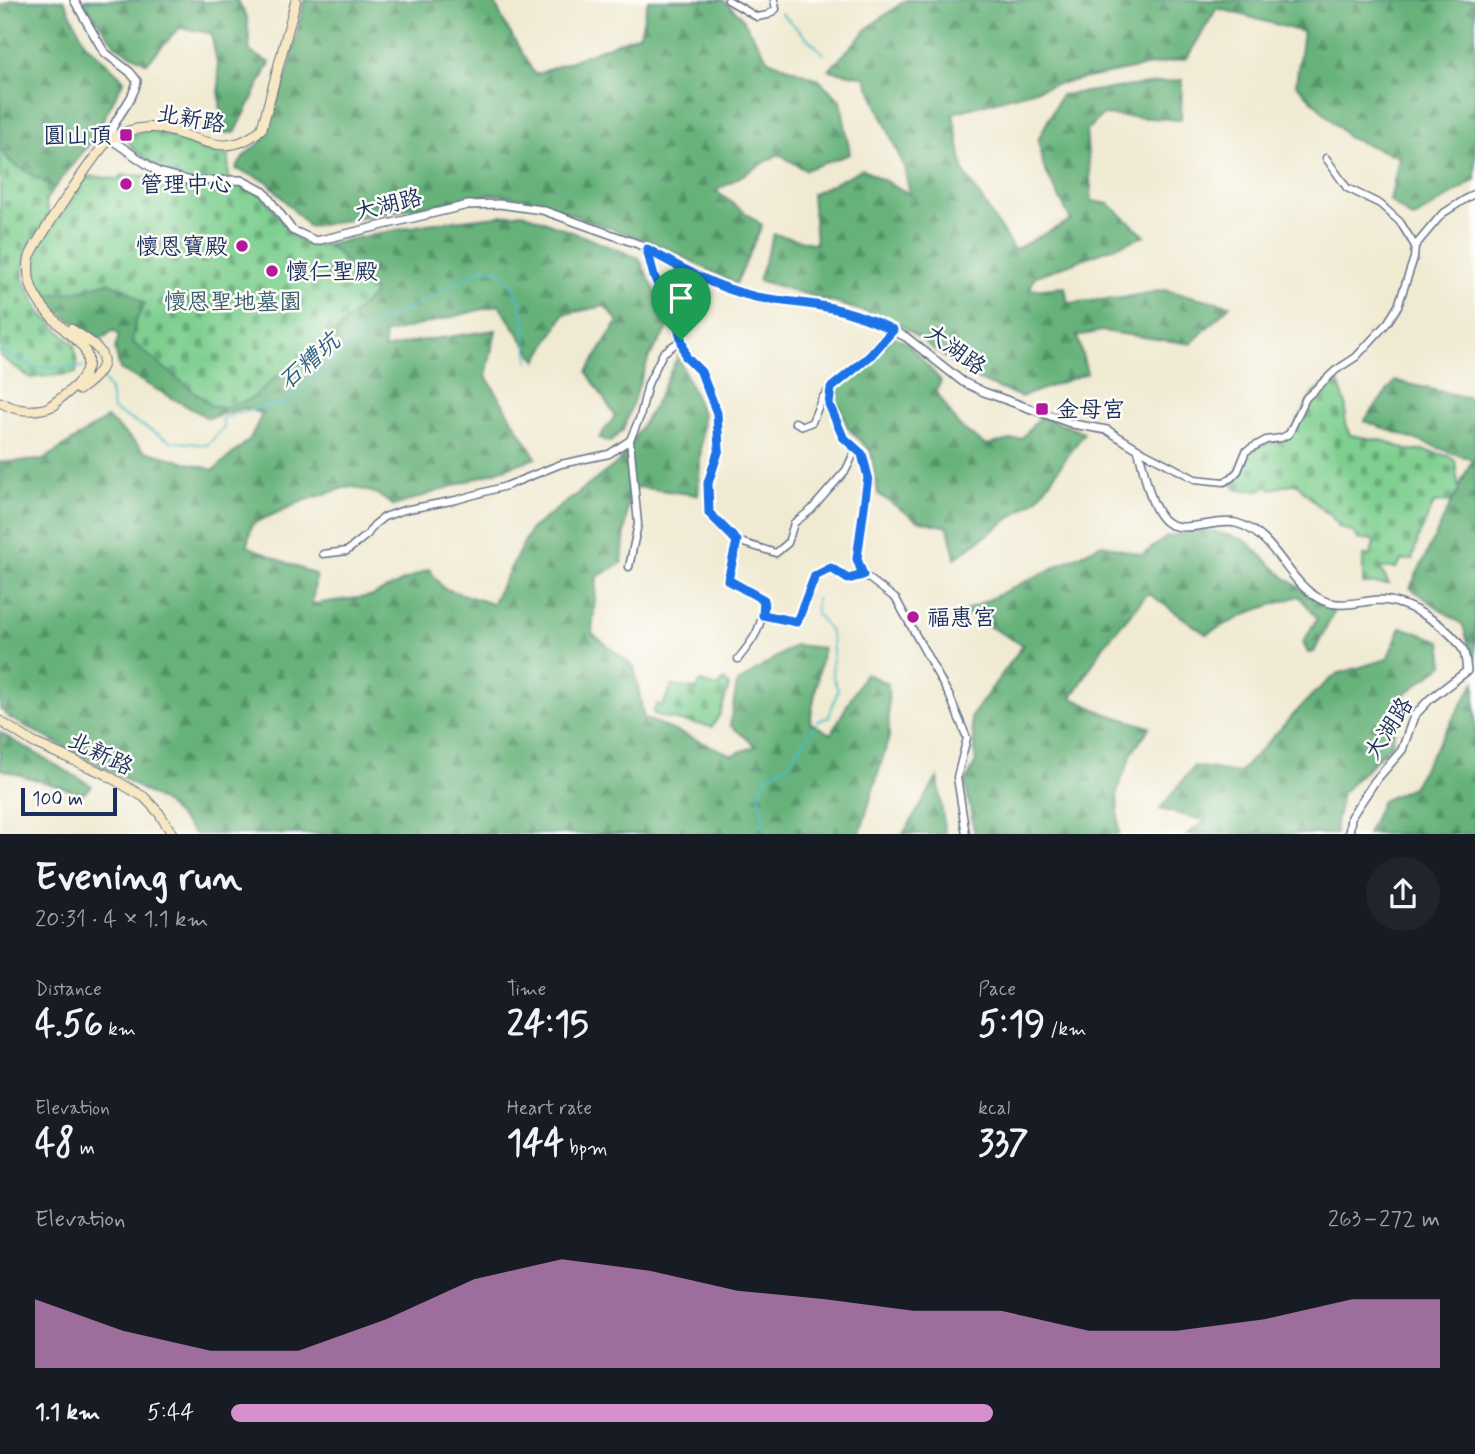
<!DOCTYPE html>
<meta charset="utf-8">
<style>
body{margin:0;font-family:Mynerve,"LXGW WenKai TC",sans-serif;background:#20242c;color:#f1f3f6;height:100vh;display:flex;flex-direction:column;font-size:26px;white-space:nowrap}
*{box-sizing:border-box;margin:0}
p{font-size:23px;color:#9ea1a6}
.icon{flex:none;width:38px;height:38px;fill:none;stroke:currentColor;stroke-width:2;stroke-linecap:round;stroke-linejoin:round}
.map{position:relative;height:834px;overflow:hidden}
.drawer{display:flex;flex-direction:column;background:#171b24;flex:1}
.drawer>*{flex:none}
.scale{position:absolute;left:21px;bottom:18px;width:96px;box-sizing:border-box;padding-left:7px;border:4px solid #1b2f5e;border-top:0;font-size:19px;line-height:24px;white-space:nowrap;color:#1b2f5e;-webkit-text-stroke:5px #fdfcf7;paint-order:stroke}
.pin{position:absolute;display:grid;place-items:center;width:60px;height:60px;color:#fff;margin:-72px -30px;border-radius:50% 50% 50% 0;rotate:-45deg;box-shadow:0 0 7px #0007}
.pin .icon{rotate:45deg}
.round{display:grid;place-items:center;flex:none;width:74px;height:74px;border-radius:37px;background:#20242c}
.headline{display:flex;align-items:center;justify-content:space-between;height:119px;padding:0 35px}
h1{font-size:38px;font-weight:800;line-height:52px}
.metrics{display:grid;grid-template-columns:repeat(3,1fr);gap:10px;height:119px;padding:7px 35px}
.metrics div{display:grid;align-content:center}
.metrics b{font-size:35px;font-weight:800}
.metrics small{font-size:19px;font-weight:400}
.metrics p{font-size:19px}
.chart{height:196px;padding:14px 35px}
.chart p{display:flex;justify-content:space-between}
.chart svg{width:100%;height:126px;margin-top:7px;fill:#d690ce;opacity:.7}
ul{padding:0 35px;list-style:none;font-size:23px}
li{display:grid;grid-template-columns:112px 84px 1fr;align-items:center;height:52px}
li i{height:18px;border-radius:9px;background:#d690ce}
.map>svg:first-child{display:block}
.forest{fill:url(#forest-firs);stroke:#40706c;stroke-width:2}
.cemetery{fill:url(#cemetery-stones);stroke:#4c7f77;stroke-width:2}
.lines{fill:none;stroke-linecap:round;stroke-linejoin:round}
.stream{stroke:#4cbbc4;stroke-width:2}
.minor-casing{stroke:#667087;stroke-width:9}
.tertiary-casing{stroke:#667087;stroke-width:10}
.secondary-casing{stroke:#667087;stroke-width:11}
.minor{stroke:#fff;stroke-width:6}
.tertiary{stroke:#fff;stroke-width:7}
.secondary{stroke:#f7e8c3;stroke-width:9}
.route-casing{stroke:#fff;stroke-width:14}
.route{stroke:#1a73e8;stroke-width:9}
.poi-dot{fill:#b5179e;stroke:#fdfcf7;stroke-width:2.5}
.labels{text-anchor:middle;stroke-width:5;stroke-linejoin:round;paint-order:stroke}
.street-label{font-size:23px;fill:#1b2f5e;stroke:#fdfcf7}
.poi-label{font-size:23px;fill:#1b2f5e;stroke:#fdfcf7;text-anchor:start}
.park-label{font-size:23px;fill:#395f6d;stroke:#fdfcf7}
.water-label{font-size:24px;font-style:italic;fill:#2c6082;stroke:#fdfcf7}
</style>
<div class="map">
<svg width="1475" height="835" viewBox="0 0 1475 835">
<defs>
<pattern id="forest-firs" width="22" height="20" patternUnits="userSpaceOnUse" patternTransform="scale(1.75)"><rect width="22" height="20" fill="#66b27a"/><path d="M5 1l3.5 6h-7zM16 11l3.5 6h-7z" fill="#539167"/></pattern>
<pattern id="cemetery-stones" width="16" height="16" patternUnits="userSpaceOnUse" patternTransform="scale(1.75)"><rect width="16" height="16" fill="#7ecf90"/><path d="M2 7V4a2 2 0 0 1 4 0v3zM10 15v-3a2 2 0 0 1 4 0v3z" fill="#66a879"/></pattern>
</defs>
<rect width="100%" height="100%" fill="#fdfcf7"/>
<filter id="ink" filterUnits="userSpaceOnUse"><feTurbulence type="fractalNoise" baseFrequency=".0143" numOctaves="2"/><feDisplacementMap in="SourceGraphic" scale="14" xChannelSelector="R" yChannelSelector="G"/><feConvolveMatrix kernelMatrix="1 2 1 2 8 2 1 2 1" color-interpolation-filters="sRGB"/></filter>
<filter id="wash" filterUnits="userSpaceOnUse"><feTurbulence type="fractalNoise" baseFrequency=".00686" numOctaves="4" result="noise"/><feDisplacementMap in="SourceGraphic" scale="28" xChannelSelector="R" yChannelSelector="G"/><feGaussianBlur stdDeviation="1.57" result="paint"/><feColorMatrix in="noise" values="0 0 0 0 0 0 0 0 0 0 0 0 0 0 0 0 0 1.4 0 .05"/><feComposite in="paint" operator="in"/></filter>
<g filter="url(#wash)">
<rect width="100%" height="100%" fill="#f0ead2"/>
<path class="forest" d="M11,0H64L85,43L124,80L92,141L54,188L12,163L0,149V6Z
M82,0H201L202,2L237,0L247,17L250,52L270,63L235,133H211L221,119L218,68L211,33L179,28L147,63L115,45Z
M304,0H494L502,19L535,75L640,34L648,0H723L740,15L768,60L818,79L841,101L850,154L805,170L779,154L716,191L762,225L736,284L662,246L524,198L492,194L309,227L267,181L236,169L245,155L262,141L289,69Z
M906,0H1475V180L1413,219L1390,201L1399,157L1349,138L1296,84L1303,32L1217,8L1187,58L1057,84L953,113L964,172L1014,250L1071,220L1044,168L1038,140L1061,95L1182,80L1181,120L1102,115L1086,131L1092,201L1109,204L1145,236L1034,277L1030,290L1065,287L1068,303L1122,298L1164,290L1230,305L1191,344L1102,331L1077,336L1087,373L1021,397L971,377L896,321L758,280L774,234L816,244L812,194L862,169L910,194L904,167L865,77L829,70L870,26Z
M523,213L639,258L671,324L649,357L623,430L610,442L599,438L615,416L587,372L618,321L605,306L564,314L537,361L499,305L384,334L385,349L412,342L496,330L486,376L536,458L394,506L375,493L350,486L303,501L252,524L247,546L316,575L312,604L372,596L429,569L443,588L492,604L531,529L620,461L654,406L678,356L703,415L698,495L636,487L628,501L622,563L597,577L592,633L634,667L644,718L732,755L756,746L730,725L737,683L795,645L823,648L810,722L831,734L865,673L888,684L889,737L860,834H195L166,804L121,777L10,718L0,709V462L43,460L107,418L145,451L214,470L250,439L262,414L245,408L208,418L120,369L115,349L119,335L113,330L101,340L51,307L38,287L39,285L47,293L63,294L109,282L121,289L123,287L145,304L135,323L253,398L274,378L308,360L318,352L373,295C357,278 345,260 327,244L427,224Z
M894,336L908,344L941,381L936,391L958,425L985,445L1022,438L1041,416L1084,433L1038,498L955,558L948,527L917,520L878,494L871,452L848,428L833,391Z
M1395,381L1475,399V668L1463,625L1410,588L1472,460L1364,421Z
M1204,529L1245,540L1283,576L1334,612L1314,652L1308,653L1303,643L1317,618L1299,596L1253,611L1206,634L1148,593L1104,645L1072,698L1104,713L1150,727L1132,753L1117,792L1119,834L975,835L965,782L976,762L971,717L1023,645L963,612L1102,544L1142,555L1167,537Z
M1401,627L1441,641L1444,664L1401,697L1392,744L1342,793L1335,828L1336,834H1187L1206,821L1160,809L1194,766L1239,773L1312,695L1337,674L1387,659Z
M1475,682V834H1367L1382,801L1412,787Z
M0,732L4,735L92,786L83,794L0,769Z
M938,777L945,834H903Z"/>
<path class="cemetery" d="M148,131C176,133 199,155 228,155L229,186C234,186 241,185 245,186C283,198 279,252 327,244L347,262L356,278L374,291L373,295L308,360L274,378L253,398L225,408L212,406L132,342L135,322L145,304L123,287L121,289L109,282C95,285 59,300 46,292C38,287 34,276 29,268L35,252L88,176L118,179L122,175L152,176L156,166L132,147L126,137Z
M0,149L12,163L54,188L45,201L49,214L30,245L24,263L23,278L40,312L74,345L77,362L76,373L30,378L0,356Z
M1336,375L1346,405L1345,424L1350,435L1385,441L1407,450H1421L1449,456L1455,461L1459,491L1451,501L1434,503L1419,536L1412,560H1401L1397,568H1380L1389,584H1363V556L1371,555L1374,542L1370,539L1359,540L1353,532L1338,527L1329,512L1326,513L1296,483L1271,489L1269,486L1259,490H1238L1230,482L1248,452L1269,442L1282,441L1290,435L1312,395Z
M724,680L729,686L720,714L712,727L661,717L653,713L657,704L662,706L672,686L697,689L700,682L718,687Z"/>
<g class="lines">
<path class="stream" d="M764,0L773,6
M781,13L824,54
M0,350L35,368L83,367
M100,374L110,391L113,410L171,441L207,445L224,428L222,418L261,407L286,404L348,346L376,324L422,303L483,268C525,268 525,330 529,361
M750,835L764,821L759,793L769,774L788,765L818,721L829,717L838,689C822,662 848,643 816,614V599"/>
</g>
</g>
<g filter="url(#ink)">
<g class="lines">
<defs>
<path id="minor" d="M728,0L757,17L768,15L776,9L774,0
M1326,158L1347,188L1380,204L1400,222L1415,246
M893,330L870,356L831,389L829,404L843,437L862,454L868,477L857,559L863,574L896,599L950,697L967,738L957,777L966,835
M681,340L686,357L701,372L706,382L717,413L719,449L708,483L709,513L737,541L776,553L788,543L794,523L811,510L846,470L856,449
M795,422L803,426L812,422L822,398L830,389
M1138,449L1195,479L1224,482L1231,478L1238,471L1246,451L1266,440L1281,438L1289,434L1306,398L1336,370L1356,357L1388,322L1398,306L1414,258L1415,246L1442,214L1475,193
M737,541L728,580L764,600C762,628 755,638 738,659
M323,554L347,551L367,535L374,525L384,517L404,510L456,500L506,486L561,464L609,454L630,440L640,417L648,384L663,353L681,340L677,323L654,276L647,249
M629,567L638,524L630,440
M763,615L797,622L815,576L831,568L848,579L863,574"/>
<path id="tertiary" d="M74,0L104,52L130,72L137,81C133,103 114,116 109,138L158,172L191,181L241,180L264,192L292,230L316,241L468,205L499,204L542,210L638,244L684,270L725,288L757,297L823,306L865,317L906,337L963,382L984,392L1073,424L1107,430L1138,449C1145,471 1148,502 1163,519C1178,537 1216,518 1236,523C1277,534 1286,583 1322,600C1341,609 1360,601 1379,600C1407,600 1450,627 1463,650C1466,656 1466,665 1467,671L1430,699L1414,716L1402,750L1375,781L1351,817L1349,835"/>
<path id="secondary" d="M71,329C107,351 117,363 79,390
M0,402C17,412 37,413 55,405
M49,407C67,393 100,374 83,347C65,329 36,308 30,282C28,275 28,262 30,256C38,239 100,144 112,138C125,130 148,125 163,129C200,137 229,161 262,128L296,0
M0,721L34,743L105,774L144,797L159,813L173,835"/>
</defs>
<use href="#minor" class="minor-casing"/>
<use href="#tertiary" class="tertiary-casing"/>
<use href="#secondary" class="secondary-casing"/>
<use href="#minor" class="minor"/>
<use href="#tertiary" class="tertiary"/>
<use href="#secondary" class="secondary"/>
</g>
</g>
<g class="lines" filter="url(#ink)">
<defs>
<path id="route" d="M647,249C682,269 717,288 756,297C778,301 800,302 821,306C847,310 870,319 893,330L870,356L831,388L829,404L843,437L862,454L868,477L857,559L863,575L848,579L831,568L815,576L797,622L763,615L764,600L728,580L737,541L709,513L708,483L719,449L717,413L701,372L686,357L677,323L654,276Z"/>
</defs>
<use href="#route" class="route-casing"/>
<use href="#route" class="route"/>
</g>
<g class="poi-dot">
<rect x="119" y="128" width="14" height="14" rx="3.5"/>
<circle cx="126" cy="184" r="7"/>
<circle cx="242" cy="246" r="7"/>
<circle cx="272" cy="271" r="7"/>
<rect x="1035" y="402" width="14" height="14" rx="3.5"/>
<circle cx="913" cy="617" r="7"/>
</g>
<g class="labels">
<g class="street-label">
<text transform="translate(191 118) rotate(10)" y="8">北新路</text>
<text transform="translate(388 204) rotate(-14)" y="8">大湖路</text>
<text transform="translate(956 349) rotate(36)" y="8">大湖路</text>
<text transform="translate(1388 728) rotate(-57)" y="8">大湖路</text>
<text transform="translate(101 753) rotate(26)" y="8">北新路</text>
</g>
<g class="poi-label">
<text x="112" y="143" text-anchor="end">圓山頂</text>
<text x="140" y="192">管理中心</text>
<text x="228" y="254" text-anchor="end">懷恩寶殿</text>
<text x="286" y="279">懷仁聖殿</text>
<text x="1056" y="417">金母宮</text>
<text x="927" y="625">福惠宮</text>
</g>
<g class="park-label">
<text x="233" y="309">懷恩聖地墓園</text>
</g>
<g class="water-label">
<text transform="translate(309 361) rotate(-41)" y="8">石糟坑</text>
</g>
</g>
</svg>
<div class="scale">100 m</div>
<div class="pin" style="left:681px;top:340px;background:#1e9e55"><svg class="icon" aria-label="arrive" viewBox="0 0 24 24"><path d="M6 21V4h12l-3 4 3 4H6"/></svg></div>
</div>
<section class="drawer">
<div class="headline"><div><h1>Evening run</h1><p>20:31 · 4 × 1.1 km</p></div><a class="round"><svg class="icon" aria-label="share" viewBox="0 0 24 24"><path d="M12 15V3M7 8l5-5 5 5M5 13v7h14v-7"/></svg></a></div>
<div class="metrics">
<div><p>Distance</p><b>4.56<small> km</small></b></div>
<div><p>Time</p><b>24:15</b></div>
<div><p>Pace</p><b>5:19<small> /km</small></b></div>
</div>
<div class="metrics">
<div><p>Elevation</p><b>48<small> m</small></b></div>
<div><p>Heart rate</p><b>144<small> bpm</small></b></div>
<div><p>kcal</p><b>337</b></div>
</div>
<div class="chart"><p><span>Elevation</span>263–272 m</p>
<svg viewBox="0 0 160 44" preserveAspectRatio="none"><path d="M0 44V20L10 31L20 38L30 38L40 27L50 13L60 6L70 10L80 17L90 20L100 24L110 24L120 31L130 31L140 27L150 20L160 20V44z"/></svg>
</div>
<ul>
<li><b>1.1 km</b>5:44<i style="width:63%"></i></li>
</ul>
</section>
